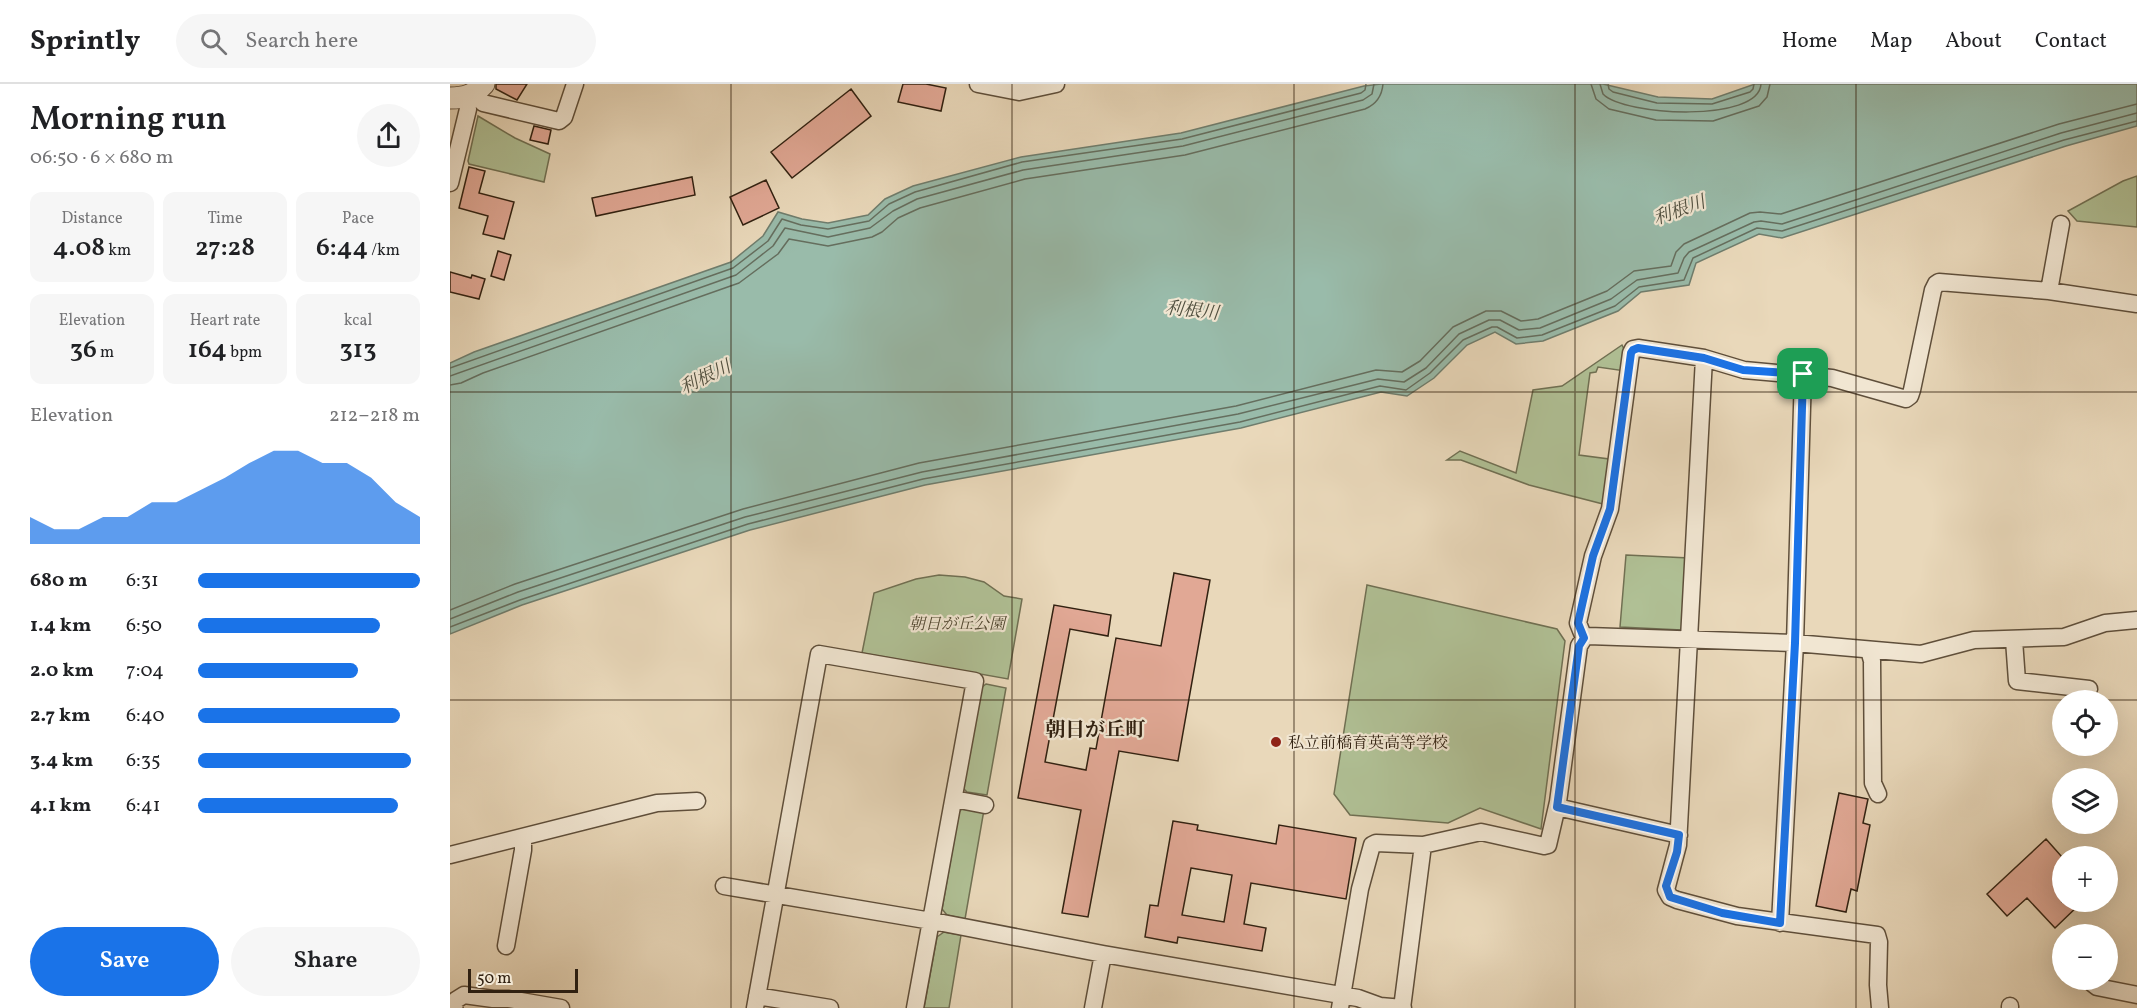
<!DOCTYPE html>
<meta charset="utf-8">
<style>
body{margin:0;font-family:Vollkorn,"Noto Serif JP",serif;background:#f6f6f6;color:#202124;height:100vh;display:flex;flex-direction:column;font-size:22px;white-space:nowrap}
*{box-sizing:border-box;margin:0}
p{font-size:20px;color:#757577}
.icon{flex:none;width:33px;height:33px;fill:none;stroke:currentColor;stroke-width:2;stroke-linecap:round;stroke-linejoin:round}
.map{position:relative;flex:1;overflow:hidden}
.drawer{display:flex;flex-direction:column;background:#fff;width:450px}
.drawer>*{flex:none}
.fabs{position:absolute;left:1602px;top:606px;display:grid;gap:12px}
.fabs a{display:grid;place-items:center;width:66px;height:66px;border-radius:50%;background:#fff;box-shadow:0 6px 24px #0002;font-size:30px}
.scale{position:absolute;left:18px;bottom:15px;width:110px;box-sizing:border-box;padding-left:6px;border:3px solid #312111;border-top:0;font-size:16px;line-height:21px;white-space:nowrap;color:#312111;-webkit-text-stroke:4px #f1e6d2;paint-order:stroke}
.pin{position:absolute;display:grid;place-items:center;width:51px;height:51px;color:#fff;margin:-26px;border-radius:12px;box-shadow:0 3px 9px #0006}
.round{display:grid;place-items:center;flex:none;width:63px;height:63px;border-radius:32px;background:#f6f6f6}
.headline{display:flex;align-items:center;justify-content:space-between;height:102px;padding:0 30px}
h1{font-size:33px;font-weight:600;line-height:45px}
.metrics{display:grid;grid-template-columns:repeat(3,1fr);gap:9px;height:102px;padding:6px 30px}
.metrics div{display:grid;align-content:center;border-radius:12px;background:#f6f6f6;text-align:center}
.metrics b{font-size:26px;font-weight:600}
.metrics small{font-size:16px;font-weight:400}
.metrics p{font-size:16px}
.chart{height:168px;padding:12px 30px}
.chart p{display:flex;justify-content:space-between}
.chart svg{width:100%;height:108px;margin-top:6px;fill:#1a73e8;opacity:.7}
.primary-button{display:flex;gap:12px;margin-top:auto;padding:12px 30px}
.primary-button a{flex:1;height:69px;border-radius:36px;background:#1a73e8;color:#fff;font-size:24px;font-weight:600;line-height:69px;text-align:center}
.primary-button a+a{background:#f6f6f6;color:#202124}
ul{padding:0 30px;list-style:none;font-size:20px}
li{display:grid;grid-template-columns:96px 72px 1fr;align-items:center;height:45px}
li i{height:15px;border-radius:8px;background:#1a73e8}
header{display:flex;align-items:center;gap:36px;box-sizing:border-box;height:84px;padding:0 30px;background:#fff;border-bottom:2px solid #e0e0e0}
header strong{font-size:28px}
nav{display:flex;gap:33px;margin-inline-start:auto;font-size:21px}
.search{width:420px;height:54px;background:#f6f6f6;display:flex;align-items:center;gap:15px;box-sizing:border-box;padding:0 21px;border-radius:33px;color:#757577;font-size:22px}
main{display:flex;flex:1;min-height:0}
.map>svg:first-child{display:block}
.green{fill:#b0c095;stroke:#707053;stroke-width:1.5}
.water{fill:#9ba;stroke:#6f7d6d;stroke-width:1.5}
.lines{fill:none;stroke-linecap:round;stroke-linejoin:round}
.shore{stroke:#656e5e;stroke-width:1.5}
.building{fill:#e1a895;stroke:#312111;stroke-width:1.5;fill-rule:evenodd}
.minor-casing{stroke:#5f4f3b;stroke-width:19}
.tertiary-casing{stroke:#5f4f3b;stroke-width:23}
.minor{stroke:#f1e6d2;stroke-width:16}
.tertiary{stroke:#f1e6d2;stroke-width:21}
.route-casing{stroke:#fff;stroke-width:12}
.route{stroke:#1a73e8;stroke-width:8}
.grid{fill:none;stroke:#312111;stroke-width:1.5;stroke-opacity:0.55}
.poi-dot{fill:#8f2418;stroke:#f1e6d2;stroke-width:2}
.labels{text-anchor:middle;stroke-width:4.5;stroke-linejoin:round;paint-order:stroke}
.park-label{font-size:16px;font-style:italic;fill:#514932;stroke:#f1e6d2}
.poi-label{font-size:16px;fill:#312111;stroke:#f1e6d2;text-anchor:start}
.water-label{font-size:18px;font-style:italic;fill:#504f3f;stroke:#f1e6d2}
.quarter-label{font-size:20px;font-weight:bold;fill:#312111;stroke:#f1e6d2}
</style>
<header>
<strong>Sprintly</strong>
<div class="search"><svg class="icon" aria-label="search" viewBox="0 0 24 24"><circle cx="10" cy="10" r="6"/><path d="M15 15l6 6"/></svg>Search here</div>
<nav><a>Home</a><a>Map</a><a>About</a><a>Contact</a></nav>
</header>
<main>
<section class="drawer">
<div class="headline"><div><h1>Morning run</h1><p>06:50 · 6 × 680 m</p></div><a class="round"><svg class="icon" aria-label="share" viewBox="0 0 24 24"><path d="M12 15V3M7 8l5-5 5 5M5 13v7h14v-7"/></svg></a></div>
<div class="metrics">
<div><p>Distance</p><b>4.08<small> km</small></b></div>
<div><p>Time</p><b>27:28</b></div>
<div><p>Pace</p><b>6:44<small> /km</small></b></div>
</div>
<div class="metrics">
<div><p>Elevation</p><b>36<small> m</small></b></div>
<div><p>Heart rate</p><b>164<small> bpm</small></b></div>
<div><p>kcal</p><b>313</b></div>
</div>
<div class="chart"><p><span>Elevation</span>212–218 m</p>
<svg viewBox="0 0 160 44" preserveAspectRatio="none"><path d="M0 44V33L10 38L20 38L30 33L40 33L50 27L60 27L70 22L80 17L90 11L100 6L110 6L120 11L130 11L140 17L150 27L160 33V44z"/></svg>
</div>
<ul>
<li><b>680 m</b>6:31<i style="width:100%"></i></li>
<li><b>1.4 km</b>6:50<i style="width:82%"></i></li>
<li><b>2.0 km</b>7:04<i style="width:72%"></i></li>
<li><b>2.7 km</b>6:40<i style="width:91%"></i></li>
<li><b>3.4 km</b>6:35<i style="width:96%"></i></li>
<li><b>4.1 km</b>6:41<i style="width:90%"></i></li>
</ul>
<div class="primary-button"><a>Save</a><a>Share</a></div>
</section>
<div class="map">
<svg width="1687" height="924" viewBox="0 0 1687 924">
<rect width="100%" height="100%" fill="#e9d8ba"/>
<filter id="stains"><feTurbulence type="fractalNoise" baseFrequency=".00333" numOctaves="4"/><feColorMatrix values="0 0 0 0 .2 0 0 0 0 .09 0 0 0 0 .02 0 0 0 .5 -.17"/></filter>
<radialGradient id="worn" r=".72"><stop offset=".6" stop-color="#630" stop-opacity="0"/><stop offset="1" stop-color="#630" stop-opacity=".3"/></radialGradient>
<path class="green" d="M28,32L65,54L100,70L94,98L19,80L18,77Z
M1687,92V143L1627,137L1618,127L1673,97Z
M1172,261L1175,267V287L1148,283L1146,288L1140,289L1129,371L1159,375L1153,420L1079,401L1011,376H997L1010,367L1066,389L1083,306L1112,302Z
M1176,471L1239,474L1232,546L1170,543Z
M489,491L515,493L534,498L554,512L572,515L558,595L412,569L424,509L466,495Z
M917,501L1107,545L1115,557L1091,745L1030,724L998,739L900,731L884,710Z
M536,600L556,604L537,711L517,708L513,704L531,604Z
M514,723L534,726L515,835L497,831L492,825L509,728Z
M494,848L511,851L499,924H474L487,853Z"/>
<path class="water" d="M931,0H1153L1208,13L1262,15L1305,0H1687V42L1616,62L1332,154L1309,150L1246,179L1239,201L1191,208L1168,227L1093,257L1066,260L1045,248L1017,261L984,294L957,312L931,308L791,344L475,401L300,446L72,521L0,550V279L24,268L281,178L313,152L328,128L352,135L378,139L418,131L435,115L463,102L571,73L731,49L914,2Z"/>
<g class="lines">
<path class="shore" d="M1141,0L1146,15L1159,25L1206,36L1263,37L1309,22L1317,13L1320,0
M1150,0L1153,10C1174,32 1309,39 1311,0
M1158,0L1159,5L1163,8L1207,19L1262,20L1300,8L1303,5L1304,0
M0,284L283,184L318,157L332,135L351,141L378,145L419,137L439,120L465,108L572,78L732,55L911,9L915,6L916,0
M0,292L286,191L323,162L335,144L378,153L420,144L443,127L467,115L573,86L733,62L913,16L922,10L924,0
M0,301L11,299L33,289L289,199L328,170L339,155L378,162L422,153L432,148L448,134L470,124L575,95L735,71L915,25C927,20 932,12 933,0
M0,526L65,500L293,425L469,379L786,322L926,286L952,288L970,277L1003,243L1036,227H1051L1071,237L1088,235L1157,207L1184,187L1221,182L1226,168L1234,160L1300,129L1310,128L1331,130L1609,40L1687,20
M0,535L68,508L295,433L472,388L788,330L928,295L954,298L976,284L1009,250L1039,236H1050L1069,246L1090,244L1161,215L1187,196L1228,189L1234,174L1239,168L1304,138L1311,137L1332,140L1611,49L1687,29
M0,543L70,516L298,440L473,395L790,338L930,302L956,306L980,289L1013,256L1042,243H1047L1067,254L1092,251L1165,222L1189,203L1234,196L1243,174L1307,144L1332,147L1614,56L1687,37"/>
</g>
<path class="building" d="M46,0H77L67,16L46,5Z
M453,0H476L496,4L491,27L448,18Z
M401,5L421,32L342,94L321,68Z
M84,42L101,46L98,60L80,56Z
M19,83L35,87L29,109L64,118L54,155L33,150L38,132L9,124Z
M242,93L245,111L146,132L142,114Z
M316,96L329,124L293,141L280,113Z
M48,167L61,171L54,196L41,192Z
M0,188L21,194L22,191L35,195L29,215L0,208Z
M724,489L760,496L728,677L669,667L638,833L612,829L631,726L568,714L604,521L661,531L658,552L620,545L595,678L636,686L640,664L646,665L666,554L711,562Z
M1389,709L1418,715L1413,739L1420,741L1407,807L1401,805L1396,828L1366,822Z
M723,737L748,741L747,746L826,760L829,741L906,754L896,815L801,799L794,840L816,844L812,867L728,853L727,859L695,853L700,821L708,822ZM741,784L782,791L774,838L732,831Z
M1596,755L1612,773V782L1605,788L1612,796V818H1632L1605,844L1577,814L1557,832L1537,810Z"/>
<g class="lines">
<defs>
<path id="minor" d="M528,0L569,8L606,0
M24,9L33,19L109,37L114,33L125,0
M0,99L18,25L16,13
M1599,207L1611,140
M1254,274L1228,761L1216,806L1220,813L1227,816L1287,832L1427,851L1429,858L1428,901L1430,924
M1134,554L1128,539L1143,472L1160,425L1181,269L1183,265L1188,264L1254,274L1294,286L1382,294L1456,315L1460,312L1462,306L1483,206L1486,200L1489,198L1599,207L1687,220
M1564,556L1567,597L1639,605
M1419,566L1422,577L1423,699L1428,710
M504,715L535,721
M1107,723L1229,751
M0,771L207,719L247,717
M274,802L493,839L653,870L908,914L930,922L953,924
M1330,839L1345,559L1353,290
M56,862L73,766V753
M1638,896L1647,903L1687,911
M307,912L380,924
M4,924L6,916L14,911L43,915H59L111,924
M305,924L369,570L525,597L465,924
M643,924L653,870
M890,924L910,805L922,761L926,759L973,761L1031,748L1094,762L1098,761L1108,718L1129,562L1134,554L1138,552L1345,559L1471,570L1524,556L1614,553L1655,539L1687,536
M952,924L973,761
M1560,924V922"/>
<path id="tertiary" d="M0,14C15,14 24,11 34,0"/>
</defs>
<use href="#minor" class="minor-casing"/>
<use href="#tertiary" class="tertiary-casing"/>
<use href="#minor" class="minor"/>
<use href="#tertiary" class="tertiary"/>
</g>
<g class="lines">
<defs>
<path id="route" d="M1188,264L1254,274L1293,286L1353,290L1345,559L1330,839L1272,829L1220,813L1216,802L1227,768L1229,751L1107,723L1129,562L1134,554L1128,539L1143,472L1160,425L1181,269L1183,266Z"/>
</defs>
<use href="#route" class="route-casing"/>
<use href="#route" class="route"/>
</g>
<path class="grid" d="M281,0V924M562,0V924M844,0V924M1125,0V924M1406,0V924M0,308H1687M0,616H1687"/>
<circle class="poi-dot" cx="826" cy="658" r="6"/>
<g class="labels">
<g class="park-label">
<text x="507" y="545">朝日が丘公園</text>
</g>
<g class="poi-label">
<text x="838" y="664">私立前橋育英高等学校</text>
</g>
<g class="water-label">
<text transform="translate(1229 126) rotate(-20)" y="6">利根川</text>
<text transform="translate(742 226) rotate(6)" y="6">利根川</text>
<text transform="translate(255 293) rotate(-26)" y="6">利根川</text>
</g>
<g class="quarter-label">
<text x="645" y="652">朝日が丘町</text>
</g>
</g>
<rect width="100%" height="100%" filter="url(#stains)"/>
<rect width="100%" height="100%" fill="url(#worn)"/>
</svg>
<div class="fabs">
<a><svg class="icon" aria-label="locate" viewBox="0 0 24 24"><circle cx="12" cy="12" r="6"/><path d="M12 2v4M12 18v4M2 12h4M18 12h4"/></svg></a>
<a><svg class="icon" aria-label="layers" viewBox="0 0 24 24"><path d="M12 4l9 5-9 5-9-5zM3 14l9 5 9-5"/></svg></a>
<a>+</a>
<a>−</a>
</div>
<div class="scale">50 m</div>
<div class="pin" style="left:1353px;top:290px;background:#1e9e55"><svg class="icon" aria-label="arrive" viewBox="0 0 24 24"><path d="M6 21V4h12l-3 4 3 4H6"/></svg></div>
</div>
</main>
